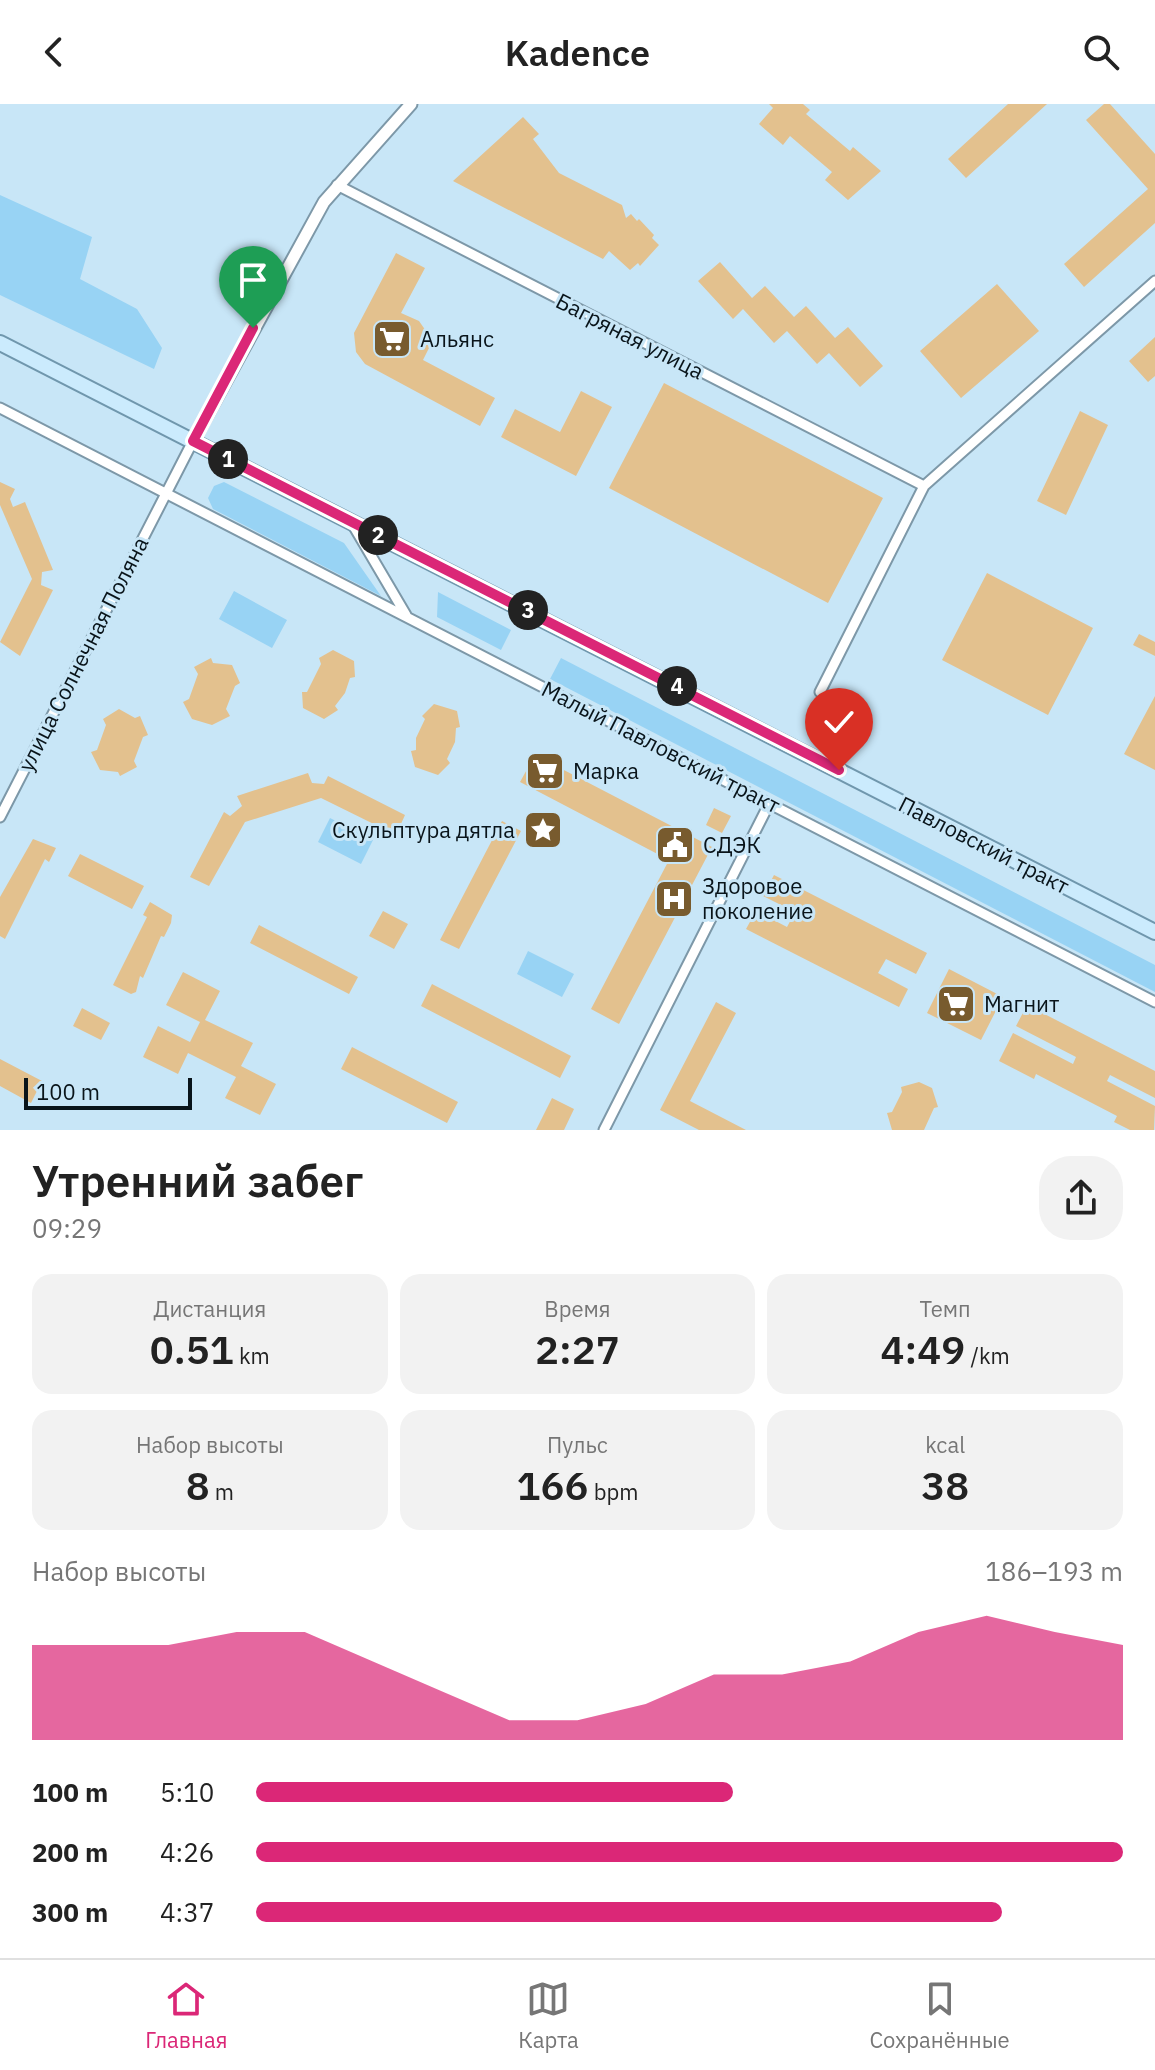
<!DOCTYPE html>
<html lang="ru">
<meta charset="utf-8">
<style>
body{margin:0;font-family:"IBM Plex Sans",sans-serif;background:#f2f2f2;color:#222;height:100vh;display:flex;flex-direction:column;font-size:30px;white-space:nowrap}
*{box-sizing:border-box;margin:0}
p{font-size:26px;color:#767676}
.icon{flex:none;width:44px;height:44px;fill:none;stroke:currentColor;stroke-width:2;stroke-linecap:round;stroke-linejoin:round}
.map{position:relative;height:1026px;overflow:hidden}
.drawer{display:flex;flex-direction:column;background:#fff;flex:1}
.drawer>*{flex:none}
.scale{position:absolute;left:24px;bottom:20px;width:168px;box-sizing:border-box;padding-left:8px;border:4px solid #09141a;border-top:0;font-size:22px;line-height:28px;white-space:nowrap;color:#09141a;-webkit-text-stroke:6px #c8e6f7;paint-order:stroke}
.pin{position:absolute;display:grid;place-items:center;width:68px;height:68px;color:#fff;margin:-82px -34px;border-radius:50% 50% 50% 0;rotate:-45deg;box-shadow:0 0 8px #0007}
.pin .icon{rotate:45deg}
.km{position:absolute;width:40px;height:40px;margin:-20px;border-radius:50%;background:#222;color:#fff;font-size:22px;line-height:40px;text-align:center}
.round{display:grid;place-items:center;flex:none;width:84px;height:84px;border-radius:32px;background:#f2f2f2}
.summary{display:flex;align-items:center;justify-content:space-between;height:136px;padding:0 32px}
h1{font-size:44px;font-weight:600;line-height:60px}
.figures{display:grid;grid-template-columns:repeat(3,1fr);gap:12px;height:136px;padding:8px 32px}
.figures div{display:grid;align-content:center;border-radius:20px;background:#f2f2f2;text-align:center}
.figures b{font-size:40px;font-weight:600}
.figures small{font-size:22px;font-weight:400}
.figures p{font-size:22px}
.chart{height:224px;padding:16px 32px}
.chart p{display:flex;justify-content:space-between}
.chart svg{width:100%;height:144px;margin-top:8px;fill:#db2777;opacity:.7}
ul{padding:0 32px;list-style:none;font-size:26px}
li{display:grid;grid-template-columns:128px 96px 1fr;align-items:center;height:60px}
li i{height:20px;border-radius:10px;background:#db2777}
header{display:flex;justify-content:space-between;align-items:center;height:104px;padding:0 32px;background:#fff;font-size:36px;font-weight:600}
.dock{display:flex;justify-content:space-around;align-items:center;height:112px;border-top:2px solid #e0e0e0;background:#fff;font-size:22px;color:#767676}
.dock a{display:grid;justify-items:center;gap:4px}
.dock .current{color:#db2777}
.map>svg:first-child{display:block}
.green{fill:#98d3f4}
.building{fill:#e3c18e}
.lines{fill:none;stroke-linecap:round;stroke-linejoin:round}
.minor-casing{stroke:#7d98a8;stroke-width:13}
.tertiary-casing{stroke:#7d98a8;stroke-width:15}
.primary-casing{stroke:#7097ad;stroke-width:18}
.minor{stroke:#fff;stroke-width:9}
.tertiary{stroke:#fff;stroke-width:11}
.primary{stroke:#cbebfd;stroke-width:14}
.route-casing{stroke:#fff;stroke-width:16}
.route{stroke:#db2777;stroke-width:10}
.labels{text-anchor:middle;stroke-width:6;stroke-linejoin:round;paint-order:stroke}
.street-label{font-size:22px;fill:#09141a;stroke:#c8e6f7}
.poi-label{font-size:22px;fill:#09141a;stroke:#c8e6f7;text-anchor:start}
</style>
<header><svg class="icon" aria-label="back" viewBox="0 0 24 24"><path d="M15 5l-7 7 7 7"/></svg>Kadence<svg class="icon" aria-label="search" viewBox="0 0 24 24"><circle cx="10" cy="10" r="6"/><path d="M15 15l6 6"/></svg></header>
<div class="map">
<svg width="1155" height="1026" viewBox="0 0 1155 1026">
<rect width="100%" height="100%" fill="#c8e6f7"/>
<path class="green" d="M0,91L92,133L80,175L137,205L162,244L154,265L0,191Z
M224,378L344,439L381,492L213,405L208,394L214,382Z
M234,487L287,516L272,544L219,515Z
M438,488L511,526L501,546L437,513Z
M561,554L1155,861V888L550,575Z
M330,714L373,736L361,760L318,738Z
M528,847L574,870L562,893L517,870Z"/>
<path class="building" d="M769,0H803L810,6L806,10L850,47L853,43L881,67L848,96L825,76L832,68L790,32L783,41L759,20L773,4Z
M1008,0H1047L966,74L948,55Z
M1104,0H1110L1155,50V119L1084,183L1064,160L1148,85L1086,16Z
M523,13L539,30L533,35L559,69L622,101L626,114L631,110L637,117L639,115L654,131L652,134L659,141L640,162L638,159L630,166L609,147L603,155L453,77Z
M396,149L425,164L401,209L419,217L426,227L431,240L423,256L495,294L480,322L365,260L356,248L354,229Z
M720,158L752,194L765,182L794,213L806,202L835,234L848,223L883,262L860,283L829,249L817,260L787,227L774,239L743,205L733,215L698,177Z
M997,180L1039,227L961,294L920,247Z
M1155,233V272L1148,278L1129,257Z
M664,279L883,394L828,499L609,384Z
M581,287L612,303L576,372L501,333L515,305L560,328Z
M1080,307L1108,321L1066,411L1037,397Z
M0,378L15,385L10,395L13,403L25,398L53,466L42,468L41,481L53,486L20,552L0,538L32,475L0,401Z
M987,469L1093,524L1048,611L942,556Z
M1139,530L1155,538V552L1133,541Z
M333,546L354,557L355,573L350,574L345,589L335,602L338,606L324,615L303,604L302,588H307L321,560L319,554Z
M211,554L213,559L232,561L240,579L235,582L226,605L230,612L212,621L192,615L183,598L189,595L198,570L194,563Z
M1155,592V666L1124,650Z
M434,600L457,607L460,623L456,624L455,638L447,655L450,659L438,671L415,663L411,647L416,646V634L425,615L422,612Z
M119,605L135,614L140,612L148,631L143,633L134,657L137,663L120,672L118,668L100,666L91,648L97,646L106,621L103,615Z
M535,651L712,743L619,920L591,905L669,756L520,678Z
M308,669L312,679L324,680L328,672L405,711L396,731L321,694L245,718L209,782L190,773L224,708L230,712L242,702L237,692Z
M714,704L731,712L722,729L706,721Z
M502,717L521,727L459,845L440,836Z
M33,735L56,744L49,758L45,755L5,835L0,832V793Z
M80,750L144,782L132,805L68,772Z
M774,771L927,849L916,870L886,855L878,869L908,885L899,903L746,825L756,807L787,823L795,808L763,792Z
M150,798L172,811L171,819L164,833L161,832L143,874L140,872L136,888L131,890L113,881L147,813L143,811Z
M383,807L408,820L394,845L369,832Z
M259,821L358,873L349,890L250,839Z
M949,865L1003,893L981,936L927,909Z
M183,868L220,887L205,916L253,939L241,962L276,980L260,1011L225,994L236,973L188,949L178,970L143,953L158,922L190,938L200,918L166,901Z
M432,880L571,952L560,974L421,902Z
M716,898L736,909L690,997L746,1026H699L660,1006Z
M1027,901L1155,967V994L1110,971L1107,977L1155,1002L1154,1026H1130L1114,1018L1117,1012L1036,970L1034,975L999,957L1013,929L1073,960L1076,953L1016,922Z
M82,904L110,919L101,936L73,922Z
M352,943L458,998L447,1019L341,965Z
M0,955L42,977L31,999L0,982Z
M919,978L932,984L938,1003L934,1004L924,1026H892L887,1009L892,1008L902,988L901,983Z
M552,994L574,1005L564,1026H536Z"/>
<g class="lines">
<defs>
<path id="minor" d="M337,81L924,382
M0,304L1155,898
M353,421L406,511
M820,588L924,382L1155,177
M0,713L193,337
M604,1026L769,700"/>
<path id="tertiary" d="M193,337L324,98L411,0"/>
<path id="primary" d="M0,239L1155,828"/>
</defs>
<use href="#minor" class="minor-casing"/>
<use href="#tertiary" class="tertiary-casing"/>
<use href="#primary" class="primary-casing"/>
<use href="#minor" class="minor"/>
<use href="#tertiary" class="tertiary"/>
<use href="#primary" class="primary"/>
</g>
<g class="lines">
<defs>
<path id="route" d="M253,224L193,337L839,666"/>
</defs>
<use href="#route" class="route-casing"/>
<use href="#route" class="route"/>
</g>
<defs>
<symbol id="supermarket-square" viewBox="-11 -11 22 22"><rect x="-9" y="-9" width="18" height="18" rx="4" fill="#785b2e" stroke="#c8e6f7"/><path d="M-6-5.5h2.5l.6 2H6L4.5 2H-2.5L-4.4-4H-6ZM-1.5 3.2a1.3 1.3 0 1 0 .1 0ZM3 3.2a1.3 1.3 0 1 0 .1 0Z" fill="#fff"/></symbol>
<symbol id="sight-square" viewBox="-11 -11 22 22"><rect x="-9" y="-9" width="18" height="18" rx="4" fill="#785b2e" stroke="#c8e6f7"/><path d="M0-6L1.8-2.2L6-1.7L2.9 1.2L3.7 5.4L0 3.3L-3.7 5.4L-2.9 1.2L-6-1.7L-1.8-2.2Z" fill="#fff"/></symbol>
<symbol id="civic-square" viewBox="-11 -11 22 22"><rect x="-9" y="-9" width="18" height="18" rx="4" fill="#785b2e" stroke="#c8e6f7"/><path d="M-.6-6.5H3V-4.5H.6V-3L4-1V1h2V6H-6V1h2V-1L-.6-3ZM-1.2 2.5V6h2.4V2.5Z" fill="#fff"/></symbol>
<symbol id="hospital-square" viewBox="-11 -11 22 22"><rect x="-9" y="-9" width="18" height="18" rx="4" fill="#785b2e" stroke="#c8e6f7"/><path d="M-5-5h3v3.5h4V-5h3V5h-3V1.5h-4V5h-3Z" fill="#fff"/></symbol>
</defs>
<g fill-rule="evenodd">
<use href="#supermarket-square" x="370" y="213" width="44" height="44"/>
<use href="#supermarket-square" x="523" y="645" width="44" height="44"/>
<use href="#sight-square" x="521" y="704" width="44" height="44"/>
<use href="#civic-square" x="653" y="719" width="44" height="44"/>
<use href="#hospital-square" x="652" y="773" width="44" height="44"/>
<use href="#supermarket-square" x="934" y="878" width="44" height="44"/>
</g>
<g class="labels">
<g class="street-label">
<text transform="translate(630 232) rotate(27)" y="8">Багряная улица</text>
<text transform="translate(83 550) rotate(-63)" y="8">улица Солнечная Поляна</text>
<text transform="translate(661 643) rotate(27)" y="8">Малый Павловский тракт</text>
<text transform="translate(984 741) rotate(27)" y="8">Павловский тракт</text>
</g>
<g class="poi-label">
<text x="420" y="243">Альянс</text>
<text x="573" y="675">Марка</text>
<text x="515" y="734" text-anchor="end">Скульптура дятла</text>
<text x="703" y="749">СДЭК</text>
<text x="702" y="790">Здоровое<tspan x="702" dy="25">поколение</tspan></text>
<text x="984" y="908">Магнит</text>
</g>
</g>
</svg>
<div class="scale">100 m</div>
<div class="pin" style="left:253px;top:224px;background:#1e9e55"><svg class="icon" aria-label="arrive" viewBox="0 0 24 24"><path d="M6 21V4h12l-3 4 3 4H6"/></svg></div>
<div class="pin" style="left:839px;top:666px;background:#d93025"><svg class="icon" aria-label="check" viewBox="0 0 24 24"><path d="M5 12l5 5 9-10"/></svg></div>
<b class="km" style="left:228px;top:355px">1</b>
<b class="km" style="left:378px;top:431px">2</b>
<b class="km" style="left:528px;top:506px">3</b>
<b class="km" style="left:677px;top:582px">4</b>
</div>
<section class="drawer">
<div class="summary"><div><h1>Утренний забег</h1><p>09:29</p></div><a class="round"><svg class="icon" aria-label="share" viewBox="0 0 24 24"><path d="M12 15V3M7 8l5-5 5 5M5 13v7h14v-7"/></svg></a></div>
<div class="figures">
<div><p>Дистанция</p><b>0.51<small> km</small></b></div>
<div><p>Время</p><b>2:27</b></div>
<div><p>Темп</p><b>4:49<small> /km</small></b></div>
</div>
<div class="figures">
<div><p>Набор высоты</p><b>8<small> m</small></b></div>
<div><p>Пульс</p><b>166<small> bpm</small></b></div>
<div><p>kcal</p><b>38</b></div>
</div>
<div class="chart"><p><span>Набор высоты</span>186–193 m</p>
<svg viewBox="0 0 160 44" preserveAspectRatio="none"><path d="M0 44V15L10 15L20 15L30 11L40 11L50 20L60 29L70 38L80 38L90 33L100 24L110 24L120 20L130 11L140 6L150 11L160 15V44z"/></svg>
</div>
<ul>
<li><b>100 m</b>5:10<i style="width:55%"></i></li>
<li><b>200 m</b>4:26<i style="width:100%"></i></li>
<li><b>300 m</b>4:37<i style="width:86%"></i></li>
</ul>
</section>
<nav class="dock">
<a class="current"><svg class="icon" aria-label="home" viewBox="0 0 24 24"><path d="M3 11l9-7 9 7M6 9v11h12V9"/></svg>Главная</a>
<a><svg class="icon" aria-label="map" viewBox="0 0 24 24"><path d="M3 6l6-2 6 2 6-2v14l-6 2-6-2-6 2zM9 4v14M15 6v14"/></svg>Карта</a>
<a><svg class="icon" aria-label="saved" viewBox="0 0 24 24"><path d="M7 4h10v16l-5-4-5 4z"/></svg>Сохранённые</a>
</nav>
